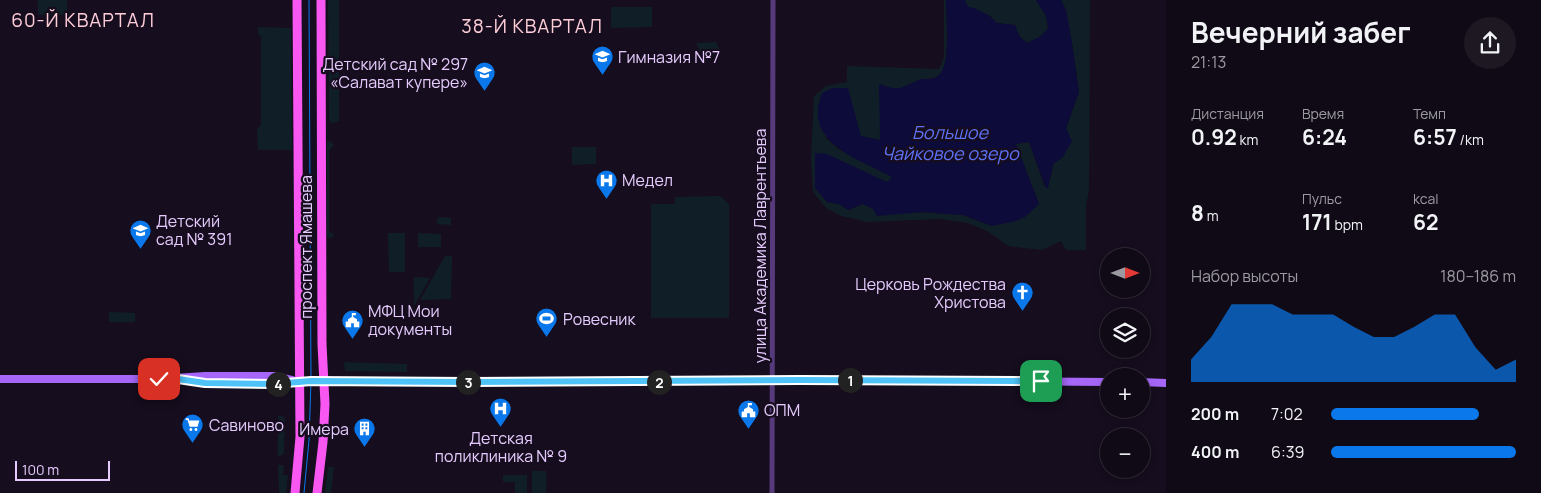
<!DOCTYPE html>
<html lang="ru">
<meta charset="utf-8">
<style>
body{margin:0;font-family:Manrope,sans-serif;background:#1e1823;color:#f1f3f6;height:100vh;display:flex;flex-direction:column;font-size:19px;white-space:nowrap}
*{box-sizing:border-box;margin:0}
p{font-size:16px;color:#9c9aa1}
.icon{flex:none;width:28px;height:28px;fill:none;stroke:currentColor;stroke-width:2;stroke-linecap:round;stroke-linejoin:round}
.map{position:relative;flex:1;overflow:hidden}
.drawer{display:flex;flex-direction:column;background:#100a16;width:375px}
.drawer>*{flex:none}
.needle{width:32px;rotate:90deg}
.buttons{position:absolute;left:1100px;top:248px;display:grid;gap:10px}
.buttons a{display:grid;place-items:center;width:50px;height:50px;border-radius:50%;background:#100a16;box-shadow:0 2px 8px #0003,0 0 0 1px #302b35;font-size:25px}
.scale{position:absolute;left:15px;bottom:12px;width:95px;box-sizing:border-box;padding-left:5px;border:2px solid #e5cbfd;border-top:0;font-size:14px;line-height:18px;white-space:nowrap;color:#e5cbfd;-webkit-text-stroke:4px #160d1e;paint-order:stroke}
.pin{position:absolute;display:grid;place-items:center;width:42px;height:42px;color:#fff;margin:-21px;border-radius:10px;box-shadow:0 2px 8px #0006}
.km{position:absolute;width:25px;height:25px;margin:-12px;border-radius:50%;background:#222;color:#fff;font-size:14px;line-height:25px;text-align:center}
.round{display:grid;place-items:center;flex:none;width:52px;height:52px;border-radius:26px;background:#1e1823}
.headline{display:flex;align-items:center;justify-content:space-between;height:85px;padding:0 25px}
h1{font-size:28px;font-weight:700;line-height:38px}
.metrics{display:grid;grid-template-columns:repeat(3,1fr);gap:8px;height:85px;padding:5px 25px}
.metrics div{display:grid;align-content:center}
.metrics b{font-size:21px;font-weight:700}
.metrics small{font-size:14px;font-weight:400}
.metrics p{font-size:14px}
.chart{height:140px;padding:10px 25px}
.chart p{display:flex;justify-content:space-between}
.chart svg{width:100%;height:90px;margin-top:5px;fill:#0a78ea;opacity:.7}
ul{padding:0 25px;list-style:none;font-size:16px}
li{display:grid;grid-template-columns:80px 60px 1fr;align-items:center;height:38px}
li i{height:12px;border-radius:6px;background:#0a78ea}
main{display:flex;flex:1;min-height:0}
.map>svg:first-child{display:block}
.green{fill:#101f27}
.water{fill:#0d0b39}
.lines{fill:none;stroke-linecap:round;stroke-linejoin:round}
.street{stroke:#573a7b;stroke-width:5}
.secondary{stroke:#a667f8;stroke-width:8}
.primary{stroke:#f857f2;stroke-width:9}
.tram{stroke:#0a78ea;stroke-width:1}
.route-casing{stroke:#fff;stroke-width:10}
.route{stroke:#4fc3f7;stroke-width:6}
.labels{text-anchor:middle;stroke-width:4.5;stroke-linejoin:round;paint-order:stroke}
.poi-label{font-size:16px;fill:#e5cbfd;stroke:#160d1e;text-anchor:start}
.street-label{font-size:16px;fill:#e5cbfd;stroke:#160d1e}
.water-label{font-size:18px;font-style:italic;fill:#5e72f8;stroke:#160d1e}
.quarter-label{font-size:19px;letter-spacing:1px;fill:#fdcdd8;stroke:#160d1e}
</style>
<main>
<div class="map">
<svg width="1166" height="493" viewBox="0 0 1166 493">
<rect width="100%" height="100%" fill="#160d1e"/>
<path class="green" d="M38,0H67V15H38Z
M328,0H339V120L337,122L331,123L329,120Z
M944,0H946C946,17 950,61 941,73C935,81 928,77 920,80C910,83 906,87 895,90L880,140L861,136L825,137L837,148L892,177L887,183L815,153V188L827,202L839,204L848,210L863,204L873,209L963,215L992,226L1039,204L1016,144L1029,142L1045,187L1051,177L1053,164L1063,157L1066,128L1079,92L1072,43L1066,10L1061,0H1090L1089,191L1086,205V250H1066L1061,241L1042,250L1008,246L989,232L968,223L940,219L868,222L841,216L826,208L813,192L811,159L814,96L826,86L847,82V66L939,69L944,57Z
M965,0H1036L1046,16L1048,28L1041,36L1028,43L1020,37L1014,25L997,23L990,16L974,9L968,7Z
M611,7H652V27L611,28Z
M258,27L291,28L292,150H258L257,129L261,125V37L258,33Z
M716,42L721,52L706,62L696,43Z
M330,141L334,145L329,151V232L334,234L332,238H328L327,236V142Z
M572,147H596V164L572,165Z
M720,196L729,204V318H651V204H675V197Z
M438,217L451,218V225L437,224Z
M388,233H405V272H389Z
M418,233L441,234V247H418Z
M445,256H452L451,299L420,300Z
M414,277L430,278L414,306Z
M109,312L135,313V322H109Z
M344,362L407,364V372L345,371Z
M278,416H283L285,419L284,454L278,457Z
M278,465H284L283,475H288L286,493H279Z
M328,467H334L331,493H325Z
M532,471H546V493H532Z
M503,475H527V493H515V482H503Z"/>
<path class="water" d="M946,0H965L968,7L974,8L990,16L997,23L1015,25L1020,37L1027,43L1041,36L1048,28L1046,16L1036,0H1061L1066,10L1072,43L1079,92L1066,128L1072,141L1063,157L1053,164L1048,188H1046L1029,142L1016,144L1039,204L1025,217L1016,221L992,226L963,215L923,212L877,216L873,209L863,204L848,210L839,204L827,202L815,188V153L827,154L887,182L892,177C859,159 802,143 822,93L832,88H848L861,136L880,140L879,84C902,92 899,88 919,80C924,78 930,80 935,78C953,71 946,17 946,0Z"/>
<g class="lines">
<path class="street" d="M772,493L773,0"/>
<path class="secondary" d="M0,379H159L205,376H273L292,380
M178,379L205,383L273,384L311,381L470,382L826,380L1109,382
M1141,382L1166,383"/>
<path class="primary" d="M295,493L300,437L297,0
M317,493L323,442L325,404L322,344L321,0"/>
<path class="tram" d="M304,493L309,440L311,381L309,0"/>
</g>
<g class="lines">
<defs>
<path id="route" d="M159,379H178L205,383L273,384L311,381L470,382L799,380L1041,381"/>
</defs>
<use href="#route" class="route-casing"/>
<use href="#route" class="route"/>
</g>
<defs>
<symbol id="school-pin" viewBox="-11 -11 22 30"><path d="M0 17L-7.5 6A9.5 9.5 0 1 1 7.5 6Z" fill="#0a78ea" stroke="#160d1e"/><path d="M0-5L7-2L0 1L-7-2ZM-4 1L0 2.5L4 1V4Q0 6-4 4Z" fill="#fff"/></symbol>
<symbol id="hospital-pin" viewBox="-11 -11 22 30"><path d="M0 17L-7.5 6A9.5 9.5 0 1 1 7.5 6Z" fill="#0a78ea" stroke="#160d1e"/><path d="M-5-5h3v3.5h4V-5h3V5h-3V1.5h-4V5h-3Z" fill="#fff"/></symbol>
<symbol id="church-pin" viewBox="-11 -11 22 30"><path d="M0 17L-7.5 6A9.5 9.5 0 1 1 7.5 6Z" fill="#0a78ea" stroke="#160d1e"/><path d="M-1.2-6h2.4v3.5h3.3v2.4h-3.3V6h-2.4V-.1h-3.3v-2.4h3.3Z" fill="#fff"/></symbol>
<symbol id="stadium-pin" viewBox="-11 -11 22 30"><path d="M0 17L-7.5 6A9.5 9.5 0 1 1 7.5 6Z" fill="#0a78ea" stroke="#160d1e"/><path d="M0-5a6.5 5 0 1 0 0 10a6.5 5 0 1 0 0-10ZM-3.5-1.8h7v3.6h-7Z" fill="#fff"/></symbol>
<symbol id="civic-pin" viewBox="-11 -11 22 30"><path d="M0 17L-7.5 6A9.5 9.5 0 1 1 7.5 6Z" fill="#0a78ea" stroke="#160d1e"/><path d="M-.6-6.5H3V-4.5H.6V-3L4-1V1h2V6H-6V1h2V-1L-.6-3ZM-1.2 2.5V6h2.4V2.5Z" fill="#fff"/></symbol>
<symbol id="supermarket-pin" viewBox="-11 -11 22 30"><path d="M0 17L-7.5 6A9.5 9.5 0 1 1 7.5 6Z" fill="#0a78ea" stroke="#160d1e"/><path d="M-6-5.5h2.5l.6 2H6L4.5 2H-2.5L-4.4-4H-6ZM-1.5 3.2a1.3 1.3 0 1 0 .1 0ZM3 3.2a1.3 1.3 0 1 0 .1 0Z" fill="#fff"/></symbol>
<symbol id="building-pin" viewBox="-11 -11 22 30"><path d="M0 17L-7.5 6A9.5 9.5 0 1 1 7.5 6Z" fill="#0a78ea" stroke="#160d1e"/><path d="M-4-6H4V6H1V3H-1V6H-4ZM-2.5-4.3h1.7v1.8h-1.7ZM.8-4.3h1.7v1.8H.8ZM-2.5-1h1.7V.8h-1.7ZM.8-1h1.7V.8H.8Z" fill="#fff"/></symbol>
</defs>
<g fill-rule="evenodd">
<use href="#school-pin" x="590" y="44" width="25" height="34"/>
<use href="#school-pin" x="472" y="60" width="25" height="34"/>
<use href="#hospital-pin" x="594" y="168" width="25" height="34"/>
<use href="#school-pin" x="128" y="218" width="25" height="34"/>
<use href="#church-pin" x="1010" y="280" width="25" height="34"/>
<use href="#stadium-pin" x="534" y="306" width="25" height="34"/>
<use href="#civic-pin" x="340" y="308" width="25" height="34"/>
<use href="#hospital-pin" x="488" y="396" width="25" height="34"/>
<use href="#civic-pin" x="736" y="398" width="25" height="34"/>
<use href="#supermarket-pin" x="180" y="412" width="25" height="34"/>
<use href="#building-pin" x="352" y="416" width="25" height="34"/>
</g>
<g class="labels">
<g class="poi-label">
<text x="618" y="63">Гимназия №7</text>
<text x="468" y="70" text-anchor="end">Детский сад № 297<tspan x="468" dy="18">«Салават купере»</tspan></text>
<text x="622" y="186">Медел</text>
<text x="156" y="227">Детский<tspan x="156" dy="18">сад № 391</tspan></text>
<text x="1006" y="290" text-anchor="end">Церковь Рождества<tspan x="1006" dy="18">Христова</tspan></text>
<text x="368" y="317">МФЦ Мои<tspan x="368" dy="18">документы</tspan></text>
<text x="563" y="325">Ровесник</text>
<text x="764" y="416">ОПМ</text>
<text x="209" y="431">Савиново</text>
<text x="349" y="435" text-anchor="end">Имера</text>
<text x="501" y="444" text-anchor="middle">Детская<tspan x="501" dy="18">поликлиника № 9</tspan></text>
</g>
<g class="street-label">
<text transform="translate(760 246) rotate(-90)" y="6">улица Академика Лаврентьева</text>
<text transform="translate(306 247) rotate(-90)" y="6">проспект Ямашева</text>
</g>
<g class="water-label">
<text x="950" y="139">Большое<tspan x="950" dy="21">Чайковое озеро</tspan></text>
</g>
<g class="quarter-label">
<text x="83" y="27">60-Й КВАРТАЛ</text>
<text x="532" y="33">38-Й КВАРТАЛ</text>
</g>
</g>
</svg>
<div class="buttons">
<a><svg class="needle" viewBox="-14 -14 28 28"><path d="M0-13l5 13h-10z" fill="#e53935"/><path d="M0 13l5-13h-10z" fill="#9c9aa1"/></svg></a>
<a><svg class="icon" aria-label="layers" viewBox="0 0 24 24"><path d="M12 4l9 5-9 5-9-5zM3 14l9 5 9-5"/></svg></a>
<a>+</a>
<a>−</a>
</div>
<div class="scale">100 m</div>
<div class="pin" style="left:1041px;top:381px;background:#1e9e55"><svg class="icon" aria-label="arrive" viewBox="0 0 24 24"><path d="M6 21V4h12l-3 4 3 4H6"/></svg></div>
<div class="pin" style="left:159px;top:379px;background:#d93025"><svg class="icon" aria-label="check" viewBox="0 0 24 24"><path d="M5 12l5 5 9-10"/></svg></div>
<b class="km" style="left:850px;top:380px">1</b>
<b class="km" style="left:659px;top:382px">2</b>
<b class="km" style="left:468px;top:382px">3</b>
<b class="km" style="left:278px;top:384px">4</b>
</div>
<section class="drawer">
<div class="headline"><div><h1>Вечерний забег</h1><p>21:13</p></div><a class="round"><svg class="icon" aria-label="share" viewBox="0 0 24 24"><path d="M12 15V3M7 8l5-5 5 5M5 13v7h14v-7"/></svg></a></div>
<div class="metrics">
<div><p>Дистанция</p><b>0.92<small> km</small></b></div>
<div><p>Время</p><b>6:24</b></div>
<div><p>Темп</p><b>6:57<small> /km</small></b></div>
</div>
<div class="metrics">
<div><b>8<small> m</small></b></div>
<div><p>Пульс</p><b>171<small> bpm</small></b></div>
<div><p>kcal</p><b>62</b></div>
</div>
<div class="chart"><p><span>Набор высоты</span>180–186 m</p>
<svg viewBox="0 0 160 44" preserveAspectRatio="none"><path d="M0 44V33L10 22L20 6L30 6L40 6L50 11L60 11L70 11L80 17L90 22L100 22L110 17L120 11L130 11L140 27L150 38L160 33V44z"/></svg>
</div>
<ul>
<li><b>200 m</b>7:02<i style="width:80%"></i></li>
<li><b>400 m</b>6:39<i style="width:100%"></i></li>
</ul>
</section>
</main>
